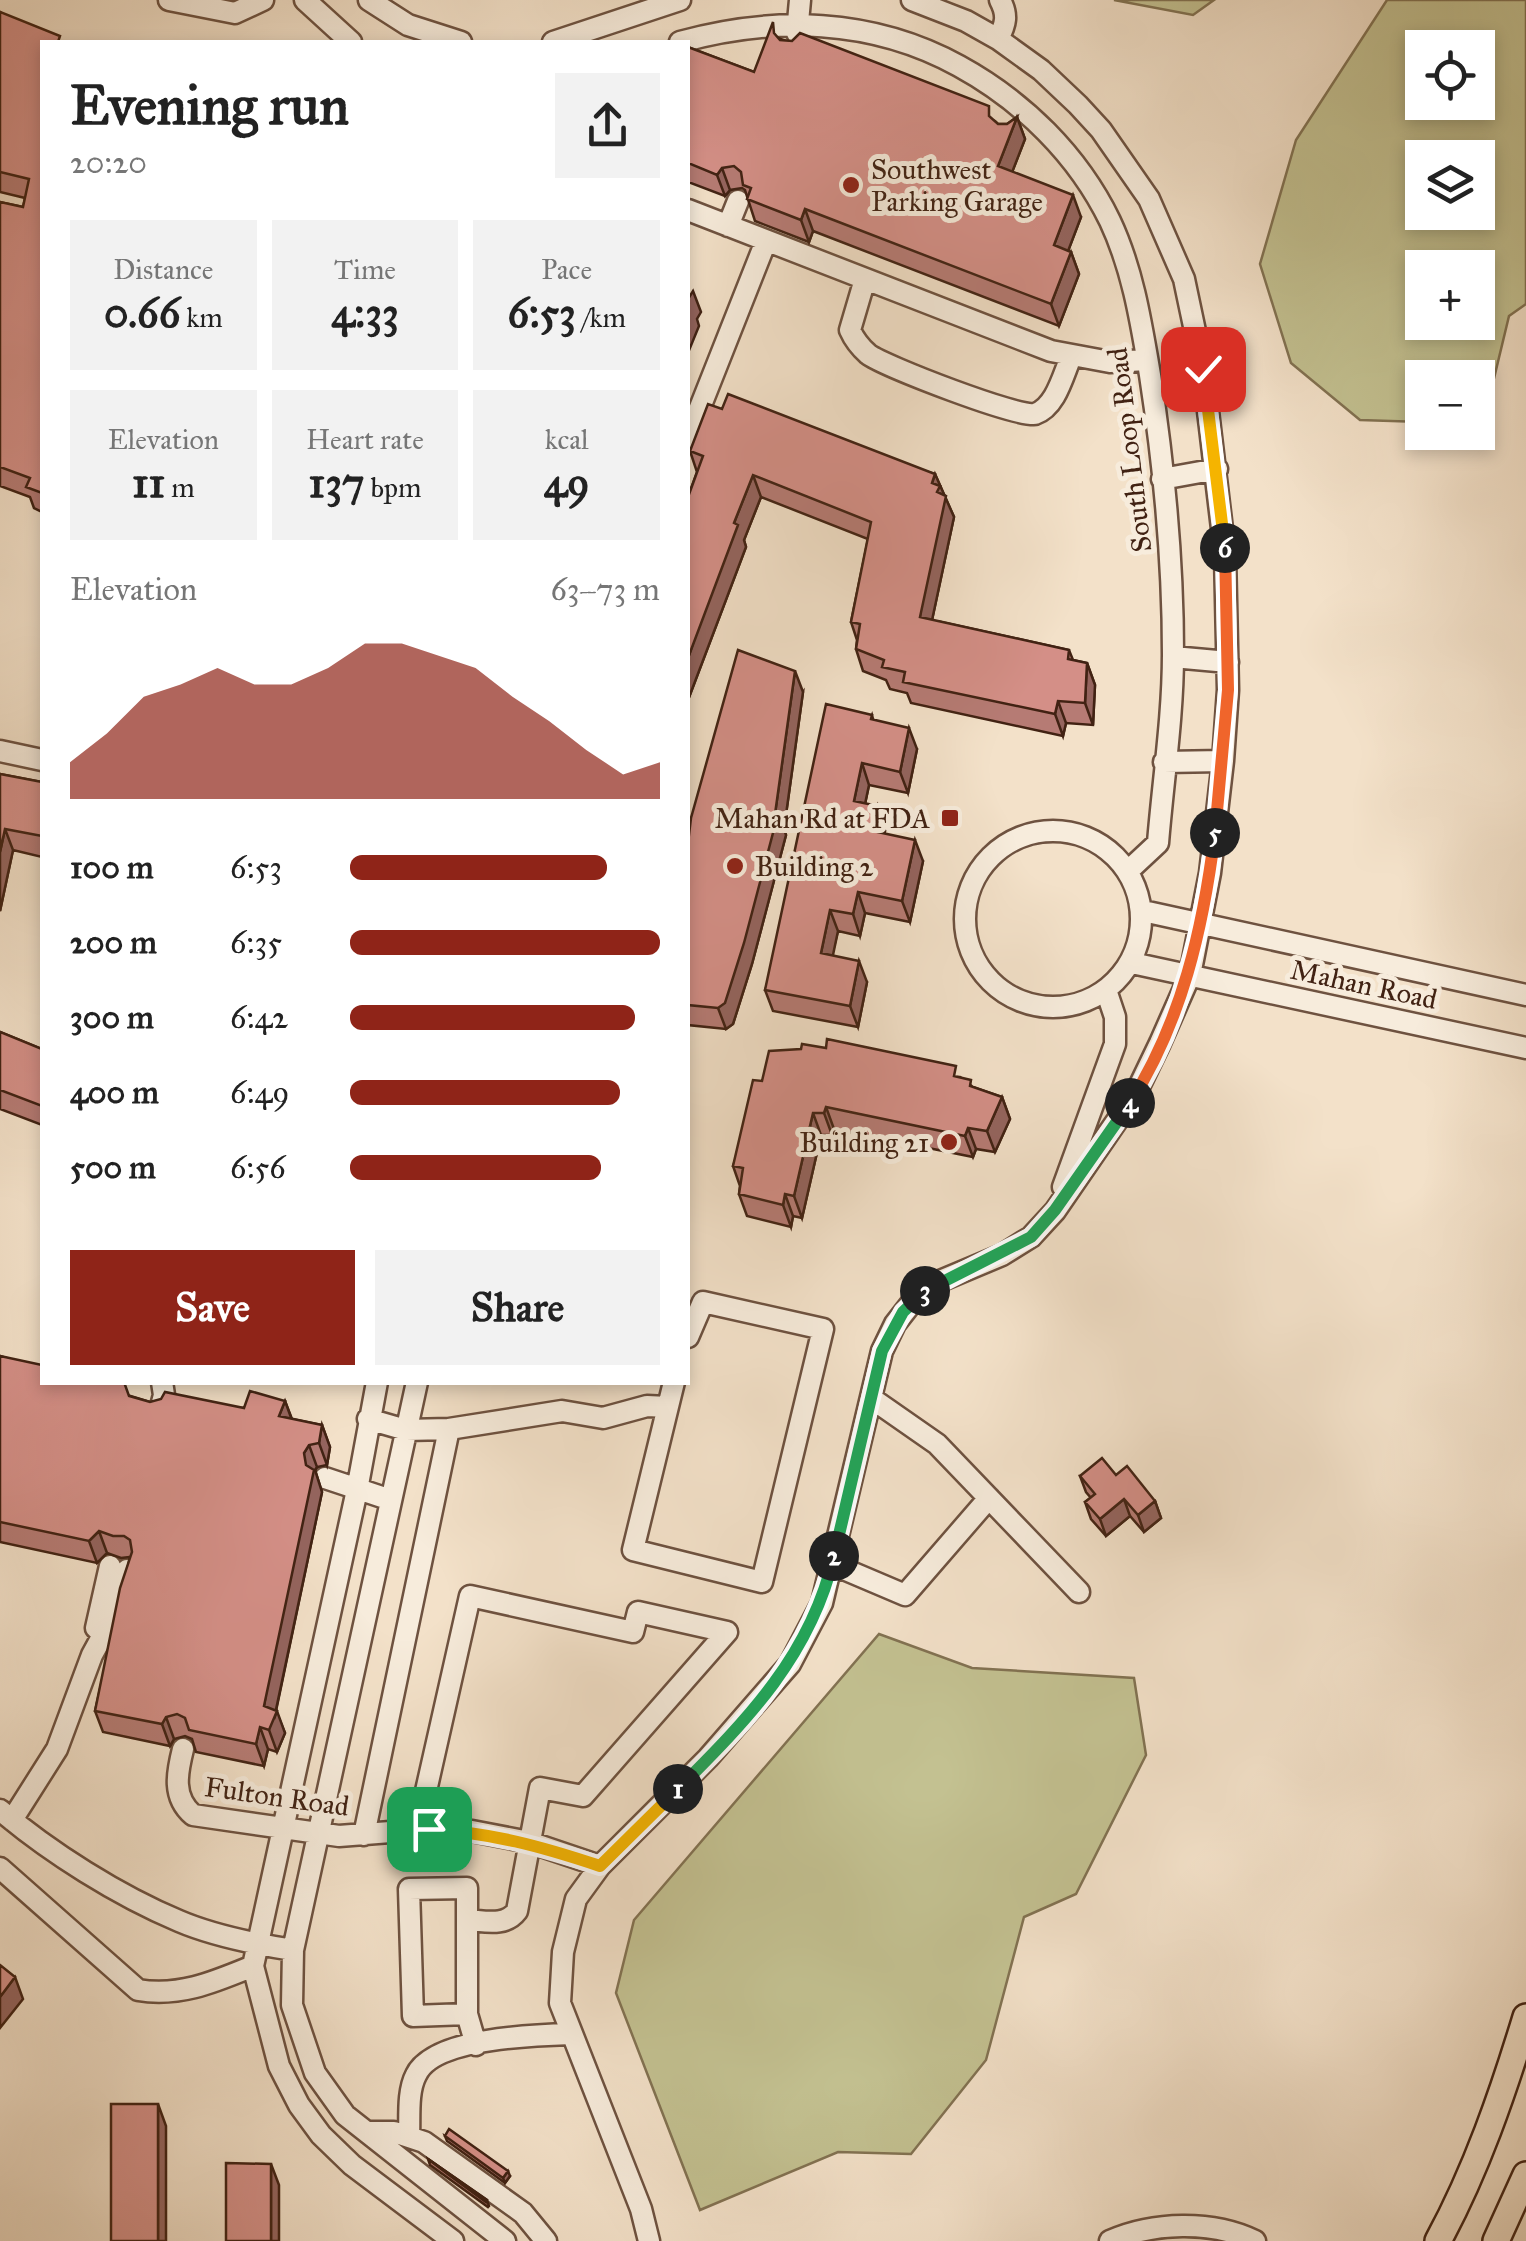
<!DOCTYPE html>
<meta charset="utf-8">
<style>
body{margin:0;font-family:"IM FELL Great Primer",serif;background:#f2f2f2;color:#222;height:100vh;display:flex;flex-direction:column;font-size:38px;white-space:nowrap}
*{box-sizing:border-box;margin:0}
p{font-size:32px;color:#767676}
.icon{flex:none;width:55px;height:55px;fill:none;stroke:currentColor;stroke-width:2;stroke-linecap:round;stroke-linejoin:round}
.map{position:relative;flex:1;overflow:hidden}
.side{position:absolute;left:40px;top:40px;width:650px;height:1345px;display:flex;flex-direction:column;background:#fff;border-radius:0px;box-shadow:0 5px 15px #0003}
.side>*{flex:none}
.controls{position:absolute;left:1405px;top:30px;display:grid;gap:20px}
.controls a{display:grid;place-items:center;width:90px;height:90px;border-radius:0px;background:#fff;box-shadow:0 5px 15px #0003;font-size:50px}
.pin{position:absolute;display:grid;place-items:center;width:85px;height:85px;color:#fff;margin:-42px;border-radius:20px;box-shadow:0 5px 15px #0006}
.km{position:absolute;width:50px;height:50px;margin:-25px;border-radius:50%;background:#222;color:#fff;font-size:28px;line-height:50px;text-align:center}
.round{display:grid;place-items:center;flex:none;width:105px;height:105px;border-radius:0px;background:#f2f2f2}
.overview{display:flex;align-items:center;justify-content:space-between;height:170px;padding:0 30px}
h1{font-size:55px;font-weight:800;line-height:75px}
.metrics{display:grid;grid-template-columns:repeat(3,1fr);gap:15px;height:170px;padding:10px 30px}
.metrics div{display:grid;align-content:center;border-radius:0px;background:#f2f2f2;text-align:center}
.metrics b{font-size:42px;font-weight:800}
.metrics small{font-size:28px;font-weight:400}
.metrics p{font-size:28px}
.chart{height:280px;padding:20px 30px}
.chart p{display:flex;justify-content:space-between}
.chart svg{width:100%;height:180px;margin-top:10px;fill:#8f2418;opacity:.7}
.primary-button{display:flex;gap:20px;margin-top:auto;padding:20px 30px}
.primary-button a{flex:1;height:115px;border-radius:0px;background:#8f2418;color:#fff;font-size:40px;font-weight:800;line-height:115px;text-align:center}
.primary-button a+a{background:#f2f2f2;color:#222}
ul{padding:0 30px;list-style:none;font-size:32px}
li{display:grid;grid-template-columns:160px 120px 1fr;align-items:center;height:75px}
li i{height:25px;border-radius:12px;background:#8f2418}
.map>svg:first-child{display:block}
.green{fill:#c3c191;stroke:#827252;stroke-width:2.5;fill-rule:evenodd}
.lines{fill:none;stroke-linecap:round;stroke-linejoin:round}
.minor-casing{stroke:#6e5240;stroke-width:25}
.major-casing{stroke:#412213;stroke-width:30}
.minor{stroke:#f7ecdc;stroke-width:20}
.major{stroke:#f3e1c9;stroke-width:25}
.wall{fill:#b67b74;stroke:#412213;stroke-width:2.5}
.shaded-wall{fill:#94645e;stroke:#412213;stroke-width:2.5}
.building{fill:#d48f87;stroke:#412213;stroke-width:2.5}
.split-1-casing{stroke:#fff;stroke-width:20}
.split-2-casing{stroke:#fff;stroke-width:20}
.split-3-casing{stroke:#fff;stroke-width:20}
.split-4-casing{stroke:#fff;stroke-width:20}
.split-5-casing{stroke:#fff;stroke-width:20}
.split-6-casing{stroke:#fff;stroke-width:20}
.split-7-casing{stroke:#fff;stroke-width:20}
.split-1{stroke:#f5b400;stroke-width:12}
.split-2{stroke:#22a559;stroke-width:12}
.split-3{stroke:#22a559;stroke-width:12}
.split-4{stroke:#22a559;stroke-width:12}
.split-5{stroke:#f0652b;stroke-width:12}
.split-6{stroke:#f0652b;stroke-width:12}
.split-7{stroke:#f5b400;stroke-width:12}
.poi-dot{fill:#8f2418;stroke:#f7ecdc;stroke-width:4}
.labels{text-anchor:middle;stroke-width:10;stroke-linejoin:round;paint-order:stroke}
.poi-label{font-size:28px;fill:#412213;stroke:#f7ecdc;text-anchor:start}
.street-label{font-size:28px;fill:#412213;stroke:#f7ecdc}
</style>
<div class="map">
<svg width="1526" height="2241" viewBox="0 0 1526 2241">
<rect width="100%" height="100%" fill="#f3e1c9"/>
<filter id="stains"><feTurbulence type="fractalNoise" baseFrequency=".002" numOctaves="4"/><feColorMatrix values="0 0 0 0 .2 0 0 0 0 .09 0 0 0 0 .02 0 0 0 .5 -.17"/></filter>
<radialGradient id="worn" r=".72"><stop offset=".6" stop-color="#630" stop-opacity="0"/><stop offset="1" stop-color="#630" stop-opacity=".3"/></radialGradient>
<path class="green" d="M1114,0H1214L1193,15Z
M1387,0H1526V304L1509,316L1483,424L1478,423V378H1422V422L1360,420L1291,363L1260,264L1296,140ZM1422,48H1478V102H1422ZM1422,158H1478V212H1422ZM1422,268H1478V322H1422Z
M879,1634L972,1668L1134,1678L1146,1755L1076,1894L1024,1917L986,2060L911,2154L838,2152L700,2210L616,1993L634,1920Z"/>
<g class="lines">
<defs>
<path id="minor" d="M169,0L235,13L263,0
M305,0L351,42
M369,0L408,25L461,42
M797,33L800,0
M998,39C1006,24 1008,15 1000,0
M553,42L680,0
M680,42C774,16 872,18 959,66C1023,101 1078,155 1110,221C1133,270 1141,322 1150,375C1164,466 1173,561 1173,654C1173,717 1163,781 1158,843L1128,871
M688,210L1051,351L1110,362L1147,360
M728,226L738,201
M865,279L850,330C854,339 860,347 868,354C883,366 1022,419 1035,414C1056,407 1063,375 1071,357
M688,438L766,241
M1162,479L1217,469
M1173,657L1228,662
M0,751L42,760
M1164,762L1223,761
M965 919a88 88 0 1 1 176 0a88 88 0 1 1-176 0Z
M1143,911L1526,995
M1132,963L1526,1048
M1063,1187L1115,1044V1017L1106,990
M377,1382L357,1490L253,1966L279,2066L299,2105L321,2135L352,2165L453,2241
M674,1382L633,1550L762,1582L823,1329L703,1302L688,1337
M871,1398L937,1444L1079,1592
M160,1410L164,1395L162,1382
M368,1419L406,1430L449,1429
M325,1478L391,1500
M832,1564L905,1595L989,1498
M96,1628L110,1566
M183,1749C177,1773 172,1797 193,1815L339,1836L429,1829L472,1831L529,1842L600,1866
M0,1810C49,1852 119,1896 179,1921C214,1936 255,1944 293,1950L417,1382
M12,1820L57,1749L92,1655L110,1622L127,1570
M429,1829L419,1822L470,1596L633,1632L638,1612L727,1632L583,1796L540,1788L517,1911C505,1927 485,1921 467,1920
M364,1835L449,1429L562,1411L603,1418L647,1406L668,1407
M0,1868L138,1990C180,1997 214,1982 253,1966
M293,1950L292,2005L315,2073L345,2115L505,2241
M467,2014L413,2016L409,1889L467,1888V2014L476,2045
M367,2132H394L424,2142L523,2213L546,2241
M409,2137C410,2118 407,2092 416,2075C433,2038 535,2035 571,2034
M649,2241L641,2209L560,2003L563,1952L576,1899L600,1866L708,1758L790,1664L822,1603L882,1351L895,1324L913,1301L933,1284L1002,1255L1031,1237L1055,1211L1136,1093L1160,1043L1190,975L1210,873L1223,761L1228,690L1225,554L1203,369L1184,279L1149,199L1101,130L1078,105L1041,70L998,39L966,21L912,0
M1110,2241C1153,2222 1212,2220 1255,2241"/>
<path id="major" d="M1438,2241C1476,2171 1503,2093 1526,2017
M1496,2241L1526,2175"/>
</defs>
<use href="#minor" class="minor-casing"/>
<use href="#major" class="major-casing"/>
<use href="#minor" class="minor"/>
<use href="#major" class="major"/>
</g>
<path class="wall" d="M0,12L42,42V512L34,508L30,497L0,486V202L23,207L25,198L0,192Z
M778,38L995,121L998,124H1007L1017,117L1025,139L1012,172L1081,217L1068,251L1071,252L1079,274L1059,326L813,231L809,242L755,221L745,190L742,188L730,190L725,196L688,182V47L754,72Z
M722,409L935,474L954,517L932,620L1069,650L1073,660L1087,663L1095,685L1093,725L1066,723L1063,736L911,703L907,693L890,689L886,680L863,671L856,649L857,640L851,622L868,539L761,497L744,540L746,547L688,700V497L697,472L690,451Z
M803,692L784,829L786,835L752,964L733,1024L726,1029L688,1025V843Z
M872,715L873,719L917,749L908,793L869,785L865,804L886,827L884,834L923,861L910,922L865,913L860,936L838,931L832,955L867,982L858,1027L773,1011L765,990Z
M0,774L42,782V857L13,850L0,911Z
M0,1032L42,1049V1125L0,1109Z
M960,1077L973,1087L1002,1097L1010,1119L995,1152L976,1149L973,1157L834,1129L832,1135H821L802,1218L793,1216L791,1227L747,1216L739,1194L740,1186L733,1166L762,1081Z
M0,1356L150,1402L244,1408L285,1401L292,1419L322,1425L330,1447L327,1465L317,1467L315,1470L322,1492L276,1711L285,1733L277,1752L268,1749L264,1766L196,1752L192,1739L185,1736L174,1739L170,1746L103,1732L95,1711L130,1557L121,1558L107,1553L97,1563L0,1542Z
M1116,1475L1155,1501L1161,1518L1144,1532L1130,1516L1106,1536L1091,1519L1085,1502L1091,1498L1086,1492L1080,1476Z
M445,2136L510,2176L505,2183L447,2141Z
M428,2159L487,2200L489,2206L488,2207L430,2165Z"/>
<path class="shaded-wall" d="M1017,117L1025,139L1006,188L998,166Z
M722,168L730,190L725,196L717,175Z
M1073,195L1081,217L1062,267L1054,245Z
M805,209L813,231L809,242L801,220Z
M1071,252L1079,274L1059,326L1051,304Z
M693,291L701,312L697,319L699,326L690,348L688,342V299Z
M935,474L954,517L928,639L920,617L932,483Z
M753,475L761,497L744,540L746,547L688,700V658L734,523Z
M1087,663L1095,685L1093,725L1085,703Z
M795,671L803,692L784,829L786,835L752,964L733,1024L726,1029L718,1008L775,814Z
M1058,701L1066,723L1063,736L1055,714Z
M909,728L917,749L908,793L900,772Z
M862,763L869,785L861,823L854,801Z
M878,806L886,827L880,852L873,831Z
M5,829L13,850L0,911V852Z
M915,840L923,861L910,922L902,901Z
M858,892L865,913L860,936L853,914Z
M830,910L838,931L829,974L821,953Z
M859,961L867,982L858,1027L850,1006Z
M1002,1097L1010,1119L995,1152L987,1131Z
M826,1107L834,1129L832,1135L824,1113Z
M813,1113L821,1135L802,1218L794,1196Z
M968,1128L976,1149L973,1157L965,1136Z
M785,1194L793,1216L791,1227L783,1205Z
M285,1401L293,1423L279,1416Z
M322,1425L330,1447L327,1465L319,1443Z
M309,1445L317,1467L315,1470L322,1492L274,1719L277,1711L285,1733L277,1752L269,1730L264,1706L304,1453Z
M1124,1499L1130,1516L1106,1536L1100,1519Z
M1155,1501L1161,1518L1144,1532L1138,1515Z
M99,1531L107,1553L97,1563L89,1541Z
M166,1717L174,1739L170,1746L162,1724Z
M260,1727L268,1749L264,1766L256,1744Z
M15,1977L23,1999L0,2028V1997Z
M158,2104L166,2126V2241H158Z
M271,2164L279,2185V2241H271Z
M508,2171L510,2176L505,2183L503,2178Z"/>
<path class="building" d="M0,12L60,36L58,42H42V493L26,487L30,478L0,467V202L23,207L29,179L0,172Z
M773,22L774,33L780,40L792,41L800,33L989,106V116L998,124H1007L1017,117L998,166L1073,195L1054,245L1071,252L1051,304L805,209L801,220L747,199L751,188L743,185L741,172L734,166L722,168L717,175L688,163V47L754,72Z
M728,394L935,474L932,483L940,486L937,492L946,496L920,617L1069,650L1068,659L1087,663L1085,703L1058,701L1055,714L903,682L905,672L882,667L884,660L856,649L860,624L851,622L871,522L753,475L734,523L738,525L688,658V497L703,456L690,451L708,404L722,409Z
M738,650L795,671L775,814H778L744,943L725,1003L718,1008L688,1005V843L691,818Z
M826,704L872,715L871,719L909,728L900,772L862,763L854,801L878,806L873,831L915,840L902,901L858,892L853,914L830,910L821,953L859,961L850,1006L765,990Z
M0,774L42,782V836L5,829L0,852Z
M0,1032L42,1049V1106L0,1090Z
M827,1039L956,1066L954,1076L971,1080L970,1086L1002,1097L987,1131L968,1128L965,1136L826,1107L824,1113H813L794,1196L785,1194L783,1205L739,1194L743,1168L733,1166L753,1080L762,1081L769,1051L801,1049L802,1044L826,1048Z
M0,1356L42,1365V1382H124L129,1396L150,1402L161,1399L165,1392L244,1408L250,1391L285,1401L279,1416L322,1425L319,1443L309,1445L304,1453L306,1465L314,1470L264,1706L277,1711L269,1730L260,1727L256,1744L189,1730L185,1718L177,1714L166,1717L162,1724L95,1711L120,1588L132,1552L130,1540L124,1536H113L99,1531L89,1541L0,1522Z
M1102,1458L1116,1475L1127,1466L1155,1501L1138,1515L1124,1499L1100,1519L1085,1502L1095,1494L1080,1476Z
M0,1965L15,1977L0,1997Z
M111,2104H158V2241H111Z
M449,2129L508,2171L503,2178L445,2136Z
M428,2159L487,2200L486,2202L449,2175Z
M226,2163L271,2164V2241H226Z"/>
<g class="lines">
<defs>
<path id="split-1" d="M429,1829C492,1833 540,1846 600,1866L678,1789"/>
<path id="split-2" d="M678,1789C748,1719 811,1655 834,1556"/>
<path id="split-3" d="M834,1556L882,1351L903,1312L925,1291"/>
<path id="split-4" d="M925,1291L1031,1237L1055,1210L1130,1103"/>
<path id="split-5" d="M1130,1103C1182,1021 1203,929 1215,833"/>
<path id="split-6" d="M1215,833L1228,690L1225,548"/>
<path id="split-7" d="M1203,369L1225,548"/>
</defs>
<use href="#split-1" class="split-1-casing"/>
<use href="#split-2" class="split-2-casing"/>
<use href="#split-3" class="split-3-casing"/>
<use href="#split-4" class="split-4-casing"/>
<use href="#split-5" class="split-5-casing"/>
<use href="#split-6" class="split-6-casing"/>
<use href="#split-7" class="split-7-casing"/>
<use href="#split-1" class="split-1"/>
<use href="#split-2" class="split-2"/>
<use href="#split-3" class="split-3"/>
<use href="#split-4" class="split-4"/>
<use href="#split-5" class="split-5"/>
<use href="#split-6" class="split-6"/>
<use href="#split-7" class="split-7"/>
</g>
<g class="poi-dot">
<circle cx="851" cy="185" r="10"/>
<rect x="940" y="808" width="20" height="20" rx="5"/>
<circle cx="735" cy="866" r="10"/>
<circle cx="949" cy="1142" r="10"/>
</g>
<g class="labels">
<g class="poi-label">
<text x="871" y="179">Southwest<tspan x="871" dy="32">Parking Garage</tspan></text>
<text x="930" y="828" text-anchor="end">Mahan Rd at FDA</text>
<text x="755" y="876">Building 2</text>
<text x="929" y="1152" text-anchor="end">Building 21</text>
</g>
<g class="street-label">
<text transform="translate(1129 450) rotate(-97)" y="10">South Loop Road</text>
<text transform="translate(1364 984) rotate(12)" y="10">Mahan Road</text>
<text transform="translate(277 1796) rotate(8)" y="10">Fulton Road</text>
</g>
</g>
<rect width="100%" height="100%" filter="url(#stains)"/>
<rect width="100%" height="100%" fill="url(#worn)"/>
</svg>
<div class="controls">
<a><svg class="icon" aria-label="locate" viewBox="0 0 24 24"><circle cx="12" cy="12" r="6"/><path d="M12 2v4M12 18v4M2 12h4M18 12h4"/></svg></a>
<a><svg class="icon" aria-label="layers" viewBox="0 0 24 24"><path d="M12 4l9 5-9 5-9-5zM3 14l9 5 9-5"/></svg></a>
<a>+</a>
<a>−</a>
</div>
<div class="pin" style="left:429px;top:1829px;background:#1e9e55"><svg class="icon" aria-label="arrive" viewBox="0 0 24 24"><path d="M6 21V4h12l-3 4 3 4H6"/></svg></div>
<div class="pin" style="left:1203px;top:369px;background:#d93025"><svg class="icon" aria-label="check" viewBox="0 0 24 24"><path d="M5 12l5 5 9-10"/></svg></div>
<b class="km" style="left:678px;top:1789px">1</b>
<b class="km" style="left:834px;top:1556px">2</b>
<b class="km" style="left:925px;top:1291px">3</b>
<b class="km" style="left:1130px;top:1103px">4</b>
<b class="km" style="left:1215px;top:833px">5</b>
<b class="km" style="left:1225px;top:548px">6</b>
<section class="side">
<div class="overview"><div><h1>Evening run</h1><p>20:20</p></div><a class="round"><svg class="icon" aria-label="share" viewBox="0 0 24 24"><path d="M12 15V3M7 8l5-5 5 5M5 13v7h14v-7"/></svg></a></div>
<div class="metrics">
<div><p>Distance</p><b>0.66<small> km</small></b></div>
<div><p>Time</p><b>4:33</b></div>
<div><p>Pace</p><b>6:53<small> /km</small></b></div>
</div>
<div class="metrics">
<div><p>Elevation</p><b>11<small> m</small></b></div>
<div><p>Heart rate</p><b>137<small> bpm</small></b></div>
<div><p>kcal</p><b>49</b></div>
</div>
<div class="chart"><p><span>Elevation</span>63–73 m</p>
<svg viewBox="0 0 160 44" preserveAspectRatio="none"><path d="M0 44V35L10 28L20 19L30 16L40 12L50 16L60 16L70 12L80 6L90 6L100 9L110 12L120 19L130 25L140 32L150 38L160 35V44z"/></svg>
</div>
<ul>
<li><b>100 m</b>6:53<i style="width:83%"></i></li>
<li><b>200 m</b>6:35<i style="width:100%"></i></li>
<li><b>300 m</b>6:42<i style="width:92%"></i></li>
<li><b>400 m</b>6:49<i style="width:87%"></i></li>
<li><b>500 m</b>6:56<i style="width:81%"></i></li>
</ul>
<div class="primary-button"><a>Save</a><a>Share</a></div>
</section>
</div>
